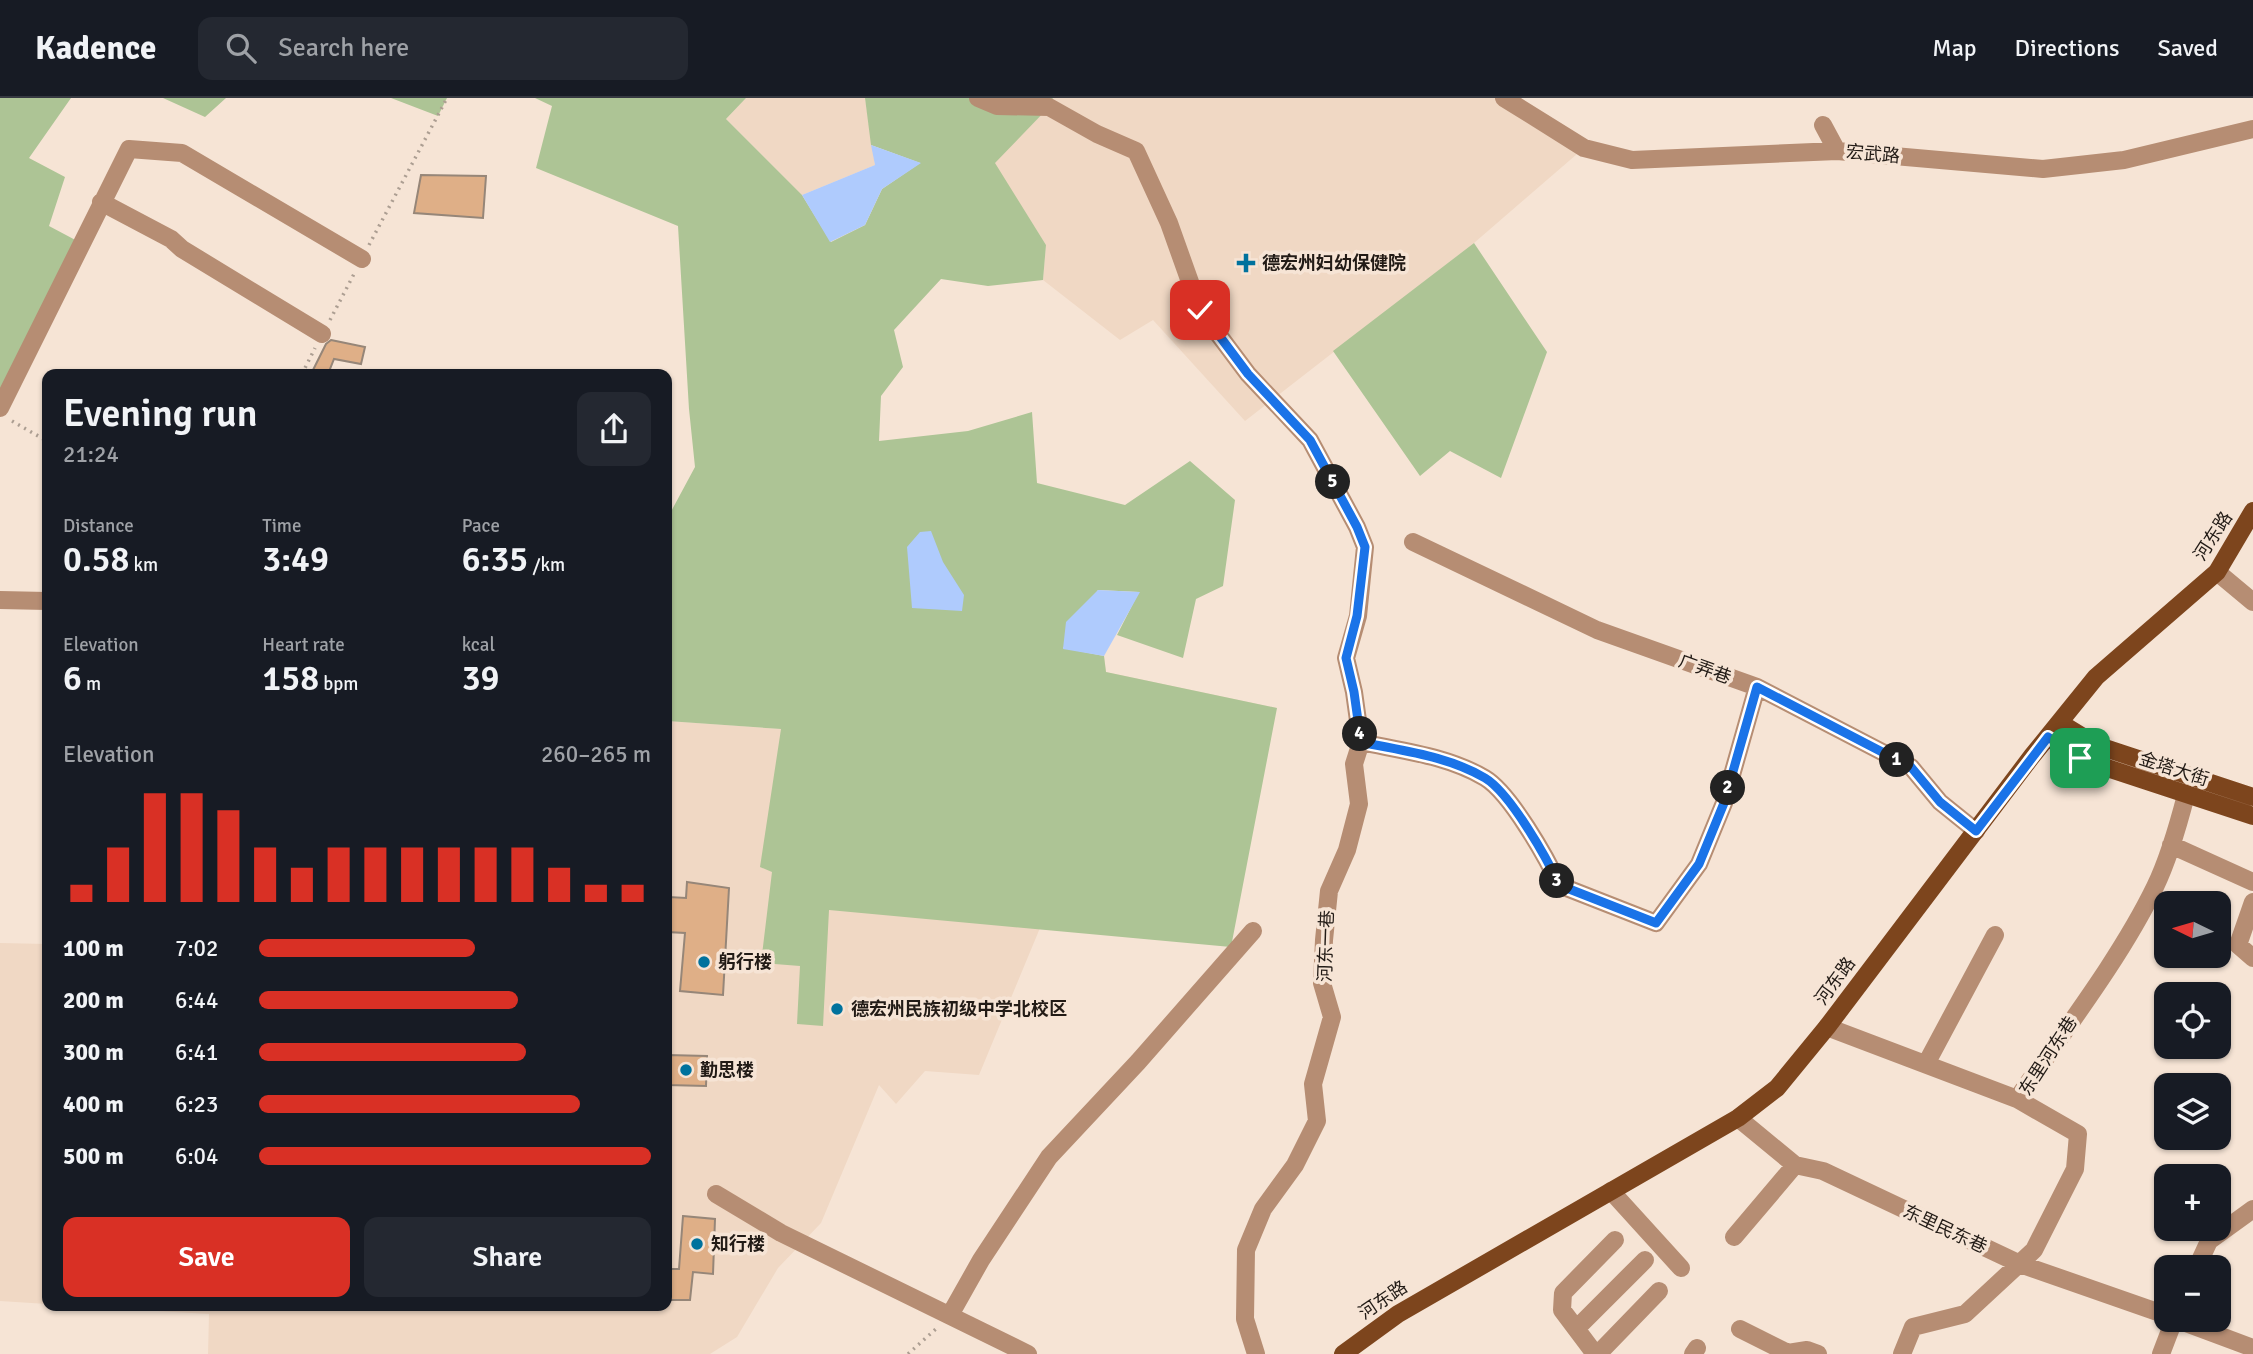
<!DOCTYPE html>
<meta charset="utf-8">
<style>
body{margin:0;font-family:Signika,"Noto Sans SC",sans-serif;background:#242831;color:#f1f3f6;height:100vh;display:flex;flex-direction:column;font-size:26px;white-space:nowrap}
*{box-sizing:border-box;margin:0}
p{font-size:23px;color:#9ea1a6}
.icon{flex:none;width:38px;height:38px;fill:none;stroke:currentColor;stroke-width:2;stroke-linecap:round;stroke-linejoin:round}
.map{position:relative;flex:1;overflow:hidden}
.drawer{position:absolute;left:42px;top:271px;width:630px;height:942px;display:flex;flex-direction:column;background:#171b24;border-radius:14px;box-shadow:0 2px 5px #0004}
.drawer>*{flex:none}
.needle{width:46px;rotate:275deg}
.tools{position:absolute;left:2154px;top:793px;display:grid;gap:14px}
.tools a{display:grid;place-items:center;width:77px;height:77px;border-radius:14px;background:#171b24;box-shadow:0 2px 5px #0004;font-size:35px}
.pin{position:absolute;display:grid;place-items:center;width:60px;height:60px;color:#fff;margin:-30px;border-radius:14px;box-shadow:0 4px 10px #0006}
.km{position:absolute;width:35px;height:35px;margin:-18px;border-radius:50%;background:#222;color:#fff;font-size:19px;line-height:35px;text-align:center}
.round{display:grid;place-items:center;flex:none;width:74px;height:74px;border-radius:14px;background:#242831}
.head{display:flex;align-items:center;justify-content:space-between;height:119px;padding:0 21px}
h1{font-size:38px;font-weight:600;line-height:52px}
.stats{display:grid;grid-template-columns:repeat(3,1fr);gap:10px;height:119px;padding:7px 21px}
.stats div{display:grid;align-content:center}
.stats b{font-size:35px;font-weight:600}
.stats small{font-size:19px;font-weight:400}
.stats p{font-size:19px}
.chart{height:196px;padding:14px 21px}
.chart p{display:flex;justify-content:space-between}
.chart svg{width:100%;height:126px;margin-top:7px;stroke:#d93025;stroke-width:6}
.action{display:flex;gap:14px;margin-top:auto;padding:14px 21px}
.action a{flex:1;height:80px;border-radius:14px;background:#d93025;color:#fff;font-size:28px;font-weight:600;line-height:80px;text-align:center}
.action a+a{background:#242831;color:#f1f3f6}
ul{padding:0 21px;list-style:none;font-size:23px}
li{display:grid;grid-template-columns:112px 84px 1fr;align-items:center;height:52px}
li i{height:18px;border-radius:9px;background:#d93025}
header{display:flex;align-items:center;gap:42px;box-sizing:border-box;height:98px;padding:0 35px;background:#171b24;border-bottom:2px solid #363941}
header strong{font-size:33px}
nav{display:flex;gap:38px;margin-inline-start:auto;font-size:24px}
.search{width:490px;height:63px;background:#242831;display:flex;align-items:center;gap:18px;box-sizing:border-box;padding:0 24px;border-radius:14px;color:#9ea1a6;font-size:26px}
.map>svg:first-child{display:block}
.built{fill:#f0d8c4}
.green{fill:#adc495}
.water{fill:#afcbfd}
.building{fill:#dfaf87;stroke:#968678;stroke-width:2}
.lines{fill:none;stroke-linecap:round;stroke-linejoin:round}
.path{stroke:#ac9e92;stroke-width:3.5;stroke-dasharray:2 5;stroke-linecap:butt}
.minor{stroke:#b68d73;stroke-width:18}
.major{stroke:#7d451d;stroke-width:18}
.route-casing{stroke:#fff;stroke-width:14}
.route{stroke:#1a73e8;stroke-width:9}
.poi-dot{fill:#00729d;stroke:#f6e4d5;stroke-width:2.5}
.labels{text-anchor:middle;stroke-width:7;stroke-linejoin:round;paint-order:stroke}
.street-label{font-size:18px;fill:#221b16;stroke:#f6e4d5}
.poi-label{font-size:18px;font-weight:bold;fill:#221b16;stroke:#f6e4d5;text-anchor:start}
</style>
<header>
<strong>Kadence</strong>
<div class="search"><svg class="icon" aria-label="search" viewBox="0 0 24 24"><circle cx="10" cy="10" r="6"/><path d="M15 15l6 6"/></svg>Search here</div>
<nav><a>Map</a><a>Directions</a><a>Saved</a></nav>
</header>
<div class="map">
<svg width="2253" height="1256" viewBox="0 0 2253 1256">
<rect width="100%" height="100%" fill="#f6e4d5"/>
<path class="built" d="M746,0H865L875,67L802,97L726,21Z
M1053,0H1504L1584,50L1474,145L1245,323L1153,222L1120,242L1043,182L1046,147L994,65L1049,9Z
M896,524L1104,558L1106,574L1277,610L1040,830L979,977L925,973L896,1006L879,987L821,1125L778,1170L737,1239L710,1256H208L209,1216L71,1208H667V623L781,631Z
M0,845L47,846V1206L0,1203Z"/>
<path class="green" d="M0,0H71L29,60L65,79L49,128L81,145L0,310Z
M163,0H226L205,19Z
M391,0H447L438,18Z
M535,0H746L726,21L802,97L831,144L865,127L882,91L920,65L871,47L865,0H1053L1049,9L995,65L1046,147L1043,182L988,188L941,181L894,232L903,269L881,298L879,343L968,333L1032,314L1037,385L1125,407L1190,363L1235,402L1223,488L1196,501L1183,560L1117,537L1139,494L1098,492L1063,550L1104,558L1106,574L1277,610L1231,849L829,812L823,928L797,926L800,868L761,865L772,774L760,769L781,631L667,623V477L671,463L667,459V421L695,369L689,311L678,128L536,70L552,8Z
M1474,145L1547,254L1501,380L1450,353L1420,378L1333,253Z"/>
<path class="water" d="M871,47L921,65L882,91L865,127L830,144L802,97L875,67Z
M931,433L943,464L964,497L962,513L912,510L907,449L920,434Z
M1098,492L1140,494L1104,558L1063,551L1066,524Z"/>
<path class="building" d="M421,77L486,78L483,120L414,115Z
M331,242L365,249L361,266L334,261L328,276H311L326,246Z
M687,784L729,790L723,897L680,893L685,835L667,834V821L669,799L686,800Z
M667,957L707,958L706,988L667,987Z
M683,1118L715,1121L713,1176L693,1174L690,1202H667V1171H679Z"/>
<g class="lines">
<path class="path" d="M369,147L447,0
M330,222L354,176
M302,276L315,250
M12,323L47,343
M908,1256L938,1229"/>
<path class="minor" d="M978,0L997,8L1049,9L1097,36L1136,53L1169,125L1200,212L1248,276L1310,342L1357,429L1365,449L1358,518L1346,560L1354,594L1361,644L1354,666L1359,706L1347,752L1329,793L1324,842L1322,885L1332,919L1313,986L1317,1023L1295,1067L1263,1111L1246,1152L1245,1221L1256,1256
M1504,0L1584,50L1632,62L1837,53L2043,71L2124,62L2253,31
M1823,27L1837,53
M101,104L171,141L182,151L322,236
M0,310L129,51L182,55L362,161
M1413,444L1597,532L1757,589L1911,669L1940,704L1976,733
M2217,474L2253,504
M0,502L47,503
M1361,644C1403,653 1448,658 1485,680C1510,695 1547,760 1559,787L1656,825L1699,766L1724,705L1757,589
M2171,747L2253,784
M2253,804L2238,847L2253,860
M1827,929L2017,1001
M1926,966L1995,837
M1738,1020L1795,1067L1823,1073L2020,1166L2166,1217
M1611,1093L1681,1170
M716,1096L781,1135L1028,1256
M1734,1139L1795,1067
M2197,1169L2209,1143L2253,1111
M950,1217L981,1162L1049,1059L1138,964L1253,833
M2178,1222L2253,1250
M1576,1231L1645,1162
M1740,1231L1788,1255L1807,1252L1818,1256
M1595,1256L1562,1212L1563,1195L1615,1142
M1598,1256L1659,1193
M1693,1256L1697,1250
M1902,1256L1913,1229L1965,1216L2034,1152L2075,1071L2078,1036L2017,1001C2063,934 2120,861 2155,789C2169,760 2178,728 2186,697
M2161,1256L2174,1222"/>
<path class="major" d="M2060,625L2096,647L2253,699
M2048,639L2065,651L2089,664L2253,718
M1343,1256L1398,1216L1738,1020L1777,990L1827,929L2032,658L2096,579L2217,474L2253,413"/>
</g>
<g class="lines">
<defs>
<path id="route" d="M1200,212L1248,276L1310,342L1357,429L1365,449L1357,518L1346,560L1354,594L1361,644C1403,653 1448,658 1485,680C1510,695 1547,760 1559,787L1656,825L1699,766L1724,705L1757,589L1911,669L1940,704L1976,733L2048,639L2080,660"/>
</defs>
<use href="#route" class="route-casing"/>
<use href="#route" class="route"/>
</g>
<g class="poi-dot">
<path d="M1242.5 154.5h7v7h7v7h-7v7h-7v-7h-7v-7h7z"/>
<circle cx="704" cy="864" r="7"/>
<circle cx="837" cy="911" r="7"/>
<circle cx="686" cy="972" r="7"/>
<circle cx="697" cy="1146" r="7"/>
</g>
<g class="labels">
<g class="street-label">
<text transform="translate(1873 56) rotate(5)" y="6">宏武路</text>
<text transform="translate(2213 438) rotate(-57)" y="6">河东路</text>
<text transform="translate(1705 571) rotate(20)" y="6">广弄巷</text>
<text transform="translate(2174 671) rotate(18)" y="6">金塔大街</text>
<text transform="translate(1326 848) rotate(-88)" y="6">河东一巷</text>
<text transform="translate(1835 883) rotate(-54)" y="6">河东路</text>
<text transform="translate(2048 958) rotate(-57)" y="6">东里河东巷</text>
<text transform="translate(1945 1131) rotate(25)" y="6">东里民东巷</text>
<text transform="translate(1383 1202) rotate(-34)" y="6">河东路</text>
</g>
<g class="poi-label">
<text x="1262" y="171">德宏州妇幼保健院</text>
<text x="718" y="870">躬行楼</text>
<text x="851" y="917">德宏州民族初级中学北校区</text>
<text x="700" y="978">勤思楼</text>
<text x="711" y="1152">知行楼</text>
</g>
</g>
</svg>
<div class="tools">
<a><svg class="needle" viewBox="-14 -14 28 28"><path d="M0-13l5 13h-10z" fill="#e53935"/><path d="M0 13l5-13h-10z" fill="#9ea1a6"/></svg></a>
<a><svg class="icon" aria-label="locate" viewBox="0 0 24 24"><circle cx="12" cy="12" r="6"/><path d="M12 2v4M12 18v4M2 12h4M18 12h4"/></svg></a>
<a><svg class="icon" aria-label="layers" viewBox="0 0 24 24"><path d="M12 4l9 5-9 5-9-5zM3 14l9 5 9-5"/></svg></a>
<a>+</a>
<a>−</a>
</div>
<div class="pin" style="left:2080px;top:660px;background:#1e9e55"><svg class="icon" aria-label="arrive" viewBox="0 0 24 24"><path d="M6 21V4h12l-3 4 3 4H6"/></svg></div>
<div class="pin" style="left:1200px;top:212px;background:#d93025"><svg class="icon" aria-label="check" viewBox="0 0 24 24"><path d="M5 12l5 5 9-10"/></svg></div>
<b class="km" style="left:1897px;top:662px">1</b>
<b class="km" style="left:1728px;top:690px">2</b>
<b class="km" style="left:1557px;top:783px">3</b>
<b class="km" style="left:1360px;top:636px">4</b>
<b class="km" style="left:1333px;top:384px">5</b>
<section class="drawer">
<div class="head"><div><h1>Evening run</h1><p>21:24</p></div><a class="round"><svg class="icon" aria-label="share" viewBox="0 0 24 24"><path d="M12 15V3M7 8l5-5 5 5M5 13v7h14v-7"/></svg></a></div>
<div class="stats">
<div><p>Distance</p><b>0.58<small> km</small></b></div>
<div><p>Time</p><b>3:49</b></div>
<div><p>Pace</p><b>6:35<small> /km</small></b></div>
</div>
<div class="stats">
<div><p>Elevation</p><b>6<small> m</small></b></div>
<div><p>Heart rate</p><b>158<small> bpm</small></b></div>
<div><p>kcal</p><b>39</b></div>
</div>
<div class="chart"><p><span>Elevation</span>260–265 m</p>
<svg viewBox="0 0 160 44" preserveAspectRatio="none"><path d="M5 44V38M15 44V25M25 44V6M35 44V6M45 44V12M55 44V25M65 44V32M75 44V25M85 44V25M95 44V25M105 44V25M115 44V25M125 44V25M135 44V32M145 44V38M155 44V38"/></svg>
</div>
<ul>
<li><b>100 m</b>7:02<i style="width:55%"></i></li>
<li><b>200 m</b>6:44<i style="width:66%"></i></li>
<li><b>300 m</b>6:41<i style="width:68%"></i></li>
<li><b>400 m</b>6:23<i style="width:82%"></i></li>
<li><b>500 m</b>6:04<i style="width:100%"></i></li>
</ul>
<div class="action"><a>Save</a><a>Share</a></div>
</section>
</div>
